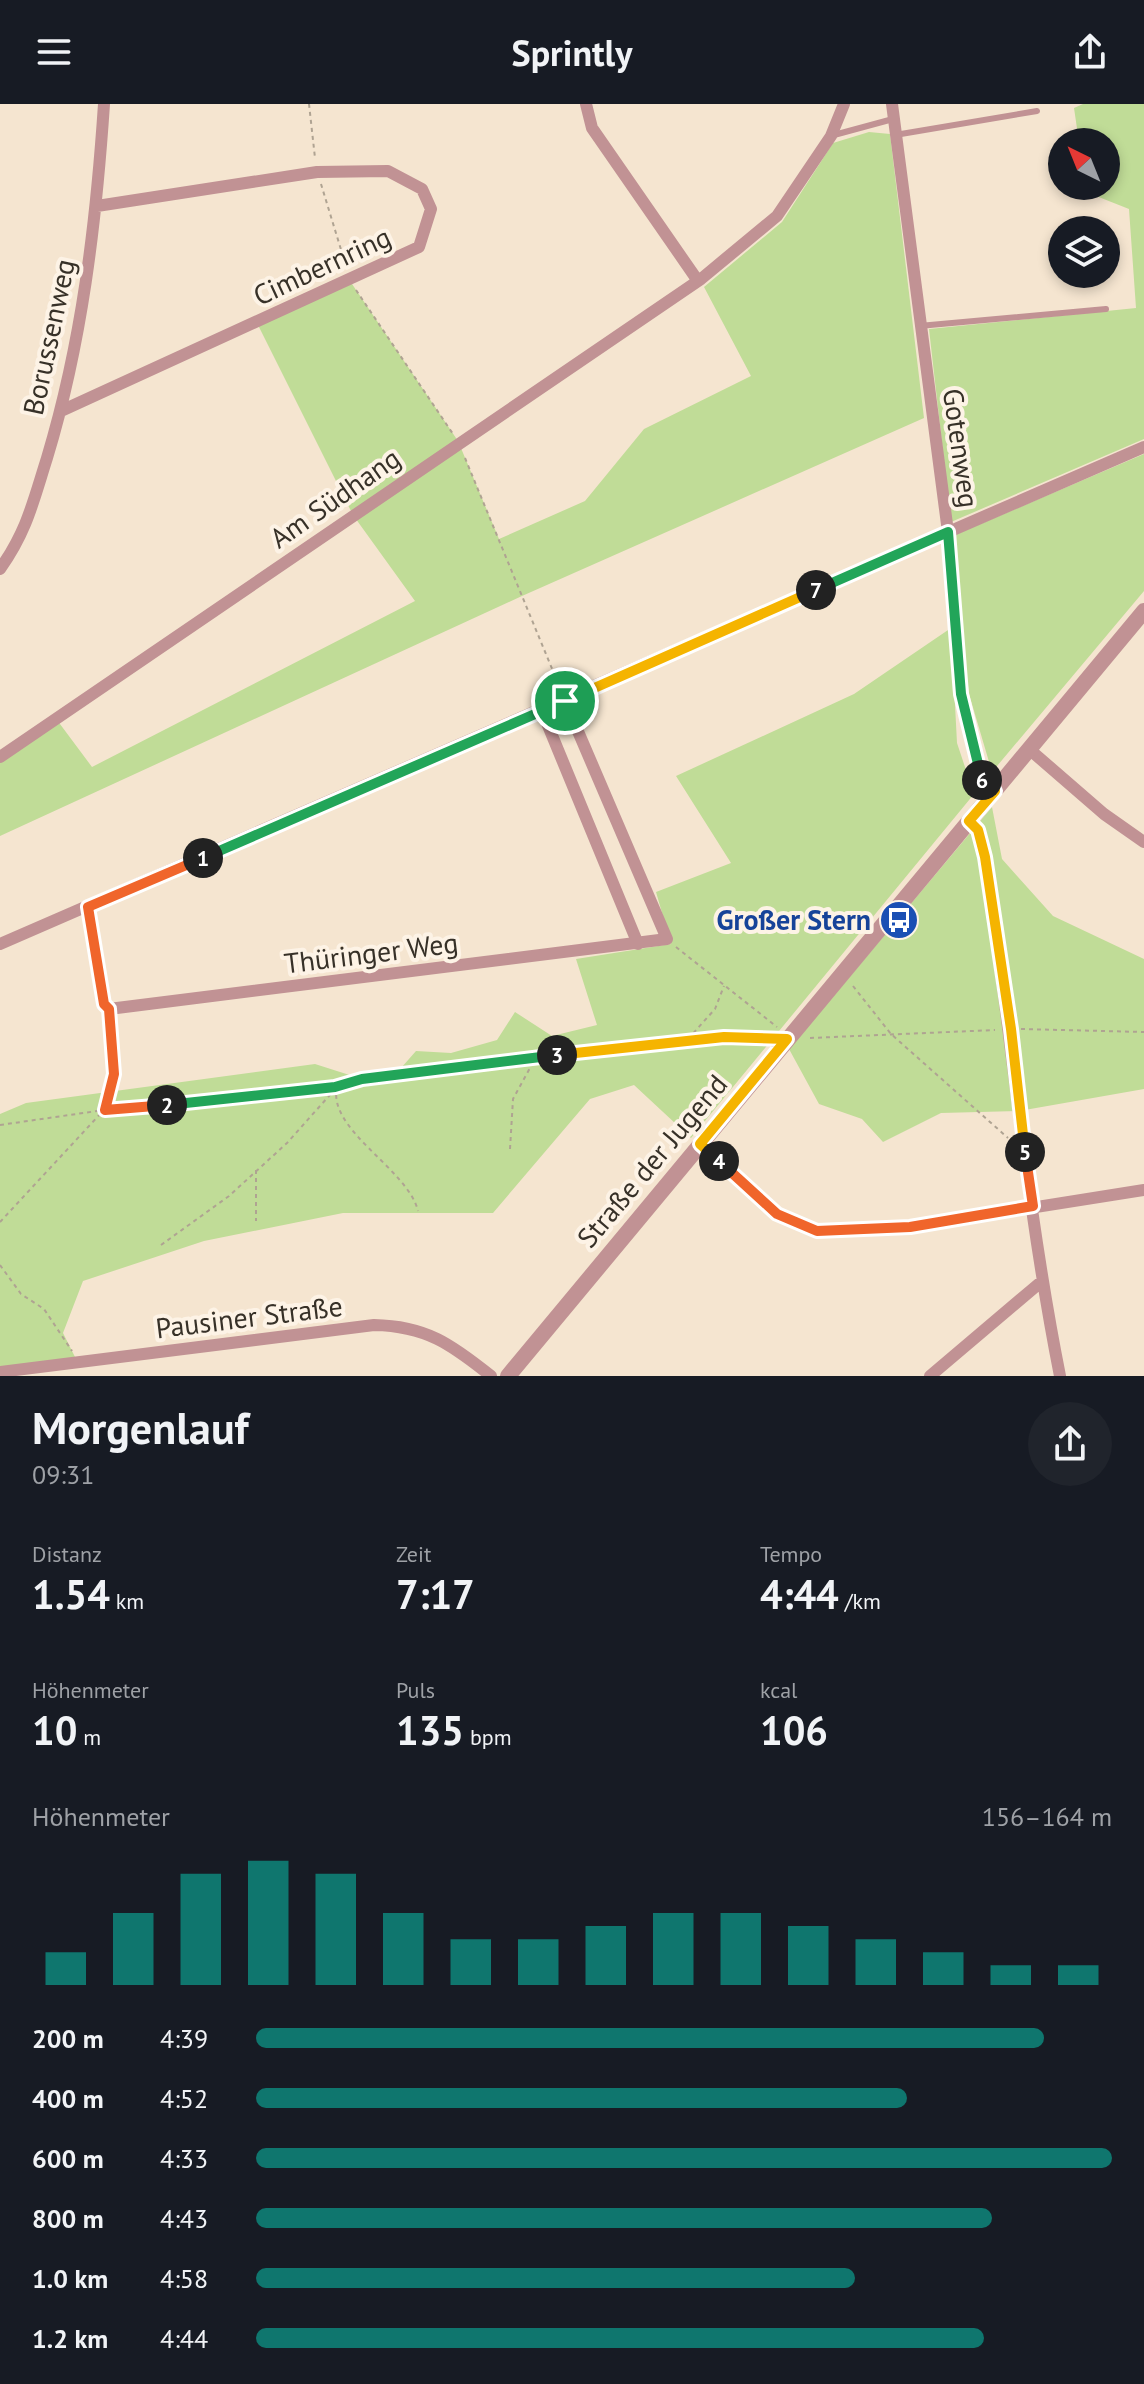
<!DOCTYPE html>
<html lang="de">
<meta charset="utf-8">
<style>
body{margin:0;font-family:"PT Sans",sans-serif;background:#20242c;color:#f1f3f6;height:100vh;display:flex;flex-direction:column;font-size:30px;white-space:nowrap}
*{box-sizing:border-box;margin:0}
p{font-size:26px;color:#9ea1a6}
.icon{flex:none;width:44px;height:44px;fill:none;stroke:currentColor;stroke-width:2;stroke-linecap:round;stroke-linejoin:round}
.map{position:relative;height:1272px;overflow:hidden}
.panel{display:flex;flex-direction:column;background:#171b24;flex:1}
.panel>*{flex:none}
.needle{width:52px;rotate:317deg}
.buttons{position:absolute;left:1048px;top:24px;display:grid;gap:16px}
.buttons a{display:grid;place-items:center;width:72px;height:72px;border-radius:50%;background:#171b24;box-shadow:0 4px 12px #0003;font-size:40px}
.pin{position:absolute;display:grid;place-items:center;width:68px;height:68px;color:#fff;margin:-34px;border:4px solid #fff;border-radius:50%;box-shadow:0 2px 8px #0007}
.km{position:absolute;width:40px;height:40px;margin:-20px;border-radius:50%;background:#222;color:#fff;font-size:22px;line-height:40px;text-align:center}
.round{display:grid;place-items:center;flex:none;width:84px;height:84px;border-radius:42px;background:#20242c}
.overview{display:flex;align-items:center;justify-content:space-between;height:136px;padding:0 32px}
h1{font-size:44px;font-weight:600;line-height:60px}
.figures{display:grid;grid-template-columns:repeat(3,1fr);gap:12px;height:136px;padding:8px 32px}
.figures div{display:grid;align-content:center}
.figures b{font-size:40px;font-weight:600}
.figures small{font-size:22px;font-weight:400}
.figures p{font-size:22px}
.chart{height:224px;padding:16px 32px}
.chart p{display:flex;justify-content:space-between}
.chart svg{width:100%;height:144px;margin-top:8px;stroke:#0f766e;stroke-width:6}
ul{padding:0 32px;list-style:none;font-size:26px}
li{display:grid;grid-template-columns:128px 96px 1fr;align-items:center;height:60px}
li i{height:20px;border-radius:10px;background:#0f766e}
header{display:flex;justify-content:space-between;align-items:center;height:104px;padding:0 32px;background:#171b24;font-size:36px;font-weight:600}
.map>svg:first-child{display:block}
.green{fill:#c0dc97}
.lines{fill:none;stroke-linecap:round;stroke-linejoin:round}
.path{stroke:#afa392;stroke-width:2;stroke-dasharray:4 4;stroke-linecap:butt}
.service{stroke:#c19294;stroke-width:6}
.minor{stroke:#c19294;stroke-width:12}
.tertiary{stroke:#c19294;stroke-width:16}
.split-1-casing{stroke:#fff;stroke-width:16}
.split-2-casing{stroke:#fff;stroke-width:16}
.split-3-casing{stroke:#fff;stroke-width:16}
.split-4-casing{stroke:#fff;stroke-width:16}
.split-5-casing{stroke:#fff;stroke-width:16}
.split-6-casing{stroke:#fff;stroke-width:16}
.split-7-casing{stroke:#fff;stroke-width:16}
.split-8-casing{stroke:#fff;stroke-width:16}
.split-1{stroke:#22a559;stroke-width:10}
.split-2{stroke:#f0652b;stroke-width:10}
.split-3{stroke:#22a559;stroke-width:10}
.split-4{stroke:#f5b400;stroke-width:10}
.split-5{stroke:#f0652b;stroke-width:10}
.split-6{stroke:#f5b400;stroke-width:10}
.split-7{stroke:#22a559;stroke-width:10}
.split-8{stroke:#f5b400;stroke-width:10}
.labels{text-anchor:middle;stroke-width:8;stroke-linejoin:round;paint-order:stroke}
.street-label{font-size:28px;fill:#373128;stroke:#fdf3e6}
.transit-label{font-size:28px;font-weight:bold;fill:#164399;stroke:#fdf3e6;text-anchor:end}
</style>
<header><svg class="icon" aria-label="menu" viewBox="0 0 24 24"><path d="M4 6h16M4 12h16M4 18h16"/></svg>Sprintly<svg class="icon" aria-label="share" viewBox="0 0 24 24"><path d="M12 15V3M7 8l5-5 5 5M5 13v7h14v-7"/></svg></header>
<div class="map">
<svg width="1144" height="1272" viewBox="0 0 1144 1272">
<rect width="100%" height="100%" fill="#f5e5d0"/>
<path class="green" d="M1083,0H1144V335L951,418L929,225L1136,204L1129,105L1086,88L1085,82H1106V38H1079L1074,4Z
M869,28L890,30L924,314L522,492L0,732V653L57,616L92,663L415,497L353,411L257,219L350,177L458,337L499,435L585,397L644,325L751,272L704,183L782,118L833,39Z
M1144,350V487L992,668L969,590L950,433Z
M951,524L957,639L974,690L691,1034L634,981L590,995L493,1109H343L204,1137L83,1177L63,1229L78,1259L0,1268V1010L26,999L315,960L362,975L394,972L416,947L451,949L497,936L515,908L552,932L597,921L576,855L671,840L656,788L731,759L676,672L854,590Z
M992,703L1002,755L1053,812L1144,855V985L1019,1007L941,1009L883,1038L862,1015L819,1000L789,945Z"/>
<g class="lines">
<path class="path" d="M309,0L315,54
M321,80L346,162
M356,186L453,330
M465,354L560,584
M676,843L777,923
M853,882L891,930L1008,1034
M1021,925L1144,928
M810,934L995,926
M688,935L715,905L724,882
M337,983C327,1026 408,1065 418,1107
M106,1004L112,983
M0,1021L111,1005L335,983L362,975L676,936L724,933L769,935
M510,1045L513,995L536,953
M256,1066V1117
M0,1118L102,1008
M161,1141L229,1092L287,1039L337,983
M0,1161L21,1190L44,1205L72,1247"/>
<path class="service" d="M834,31L893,15
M895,31L1037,7
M919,222L1106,205"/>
<path class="minor" d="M586,0L592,24L698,177
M892,0L948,428L961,590L982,676L995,687
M61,307L419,143L431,105L422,85L388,67L317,68L97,102
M0,465C27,427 33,398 47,354C82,238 96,120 104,0
M542,607L638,840
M1029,645L1104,710L1144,738
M0,653L701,175L777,112L831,32L844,0
M969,717L978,726L985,753C1011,926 1026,1101 1060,1272
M88,803L104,900L109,905L667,835L565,597
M0,840L1144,343
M109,905L114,970
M700,1040L777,1110L817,1127L910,1123L1144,1086
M0,1268L374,1221C426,1222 451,1240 491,1272
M930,1272L1041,1178"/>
<path class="tertiary" d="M508,1272L1144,507"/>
</g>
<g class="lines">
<defs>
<path id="split-1" d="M203,754L565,597"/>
<path id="split-2" d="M167,1001L105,1006L114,970L109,905L104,900L88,803L203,754"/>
<path id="split-3" d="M167,1001L335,983L362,975L557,951"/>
<path id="split-4" d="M557,951L724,933L787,935L700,1040L719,1057"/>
<path id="split-5" d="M719,1057L777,1110L817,1127L910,1123L1033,1102L1025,1048"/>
<path id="split-6" d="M982,676L995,687L969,717L978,726L985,753L1011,925L1025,1048"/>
<path id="split-7" d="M816,486L948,428L961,590L982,676"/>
<path id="split-8" d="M565,597L816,486"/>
</defs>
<use href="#split-1" class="split-1-casing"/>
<use href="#split-2" class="split-2-casing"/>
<use href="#split-3" class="split-3-casing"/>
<use href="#split-4" class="split-4-casing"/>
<use href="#split-5" class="split-5-casing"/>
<use href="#split-6" class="split-6-casing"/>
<use href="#split-7" class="split-7-casing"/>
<use href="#split-8" class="split-8-casing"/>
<use href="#split-1" class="split-1"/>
<use href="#split-2" class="split-2"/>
<use href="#split-3" class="split-3"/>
<use href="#split-4" class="split-4"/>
<use href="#split-5" class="split-5"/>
<use href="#split-6" class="split-6"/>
<use href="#split-7" class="split-7"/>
<use href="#split-8" class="split-8"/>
</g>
<defs>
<symbol id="bus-disc" viewBox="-11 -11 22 22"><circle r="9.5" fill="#1a4fb4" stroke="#fdf3e6"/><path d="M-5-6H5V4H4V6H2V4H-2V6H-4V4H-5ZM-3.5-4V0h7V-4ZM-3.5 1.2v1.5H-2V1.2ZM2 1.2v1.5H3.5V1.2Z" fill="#fff"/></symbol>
</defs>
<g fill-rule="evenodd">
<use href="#bus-disc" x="877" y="794" width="44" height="44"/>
</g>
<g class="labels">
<g class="street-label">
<text transform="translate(322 162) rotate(-25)" y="10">Cimbernring</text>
<text transform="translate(49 233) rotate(-78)" y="10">Borussenweg</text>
<text transform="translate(961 344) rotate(82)" y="10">Gotenweg</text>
<text transform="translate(335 394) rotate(-35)" y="10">Am Südhang</text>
<text transform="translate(371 849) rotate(-7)" y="10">Thüringer Weg</text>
<text transform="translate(652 1057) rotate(-50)" y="10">Straße der Jugend</text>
<text transform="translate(249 1213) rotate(-7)" y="10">Pausiner Straße</text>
</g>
<g class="transit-label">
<text x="871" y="826">Großer Stern</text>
</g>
</g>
</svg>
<div class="buttons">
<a><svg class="needle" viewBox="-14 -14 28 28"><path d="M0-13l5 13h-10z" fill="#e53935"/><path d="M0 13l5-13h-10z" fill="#9ea1a6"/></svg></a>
<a><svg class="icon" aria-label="layers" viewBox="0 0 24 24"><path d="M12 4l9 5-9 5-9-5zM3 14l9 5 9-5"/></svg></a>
</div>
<div class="pin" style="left:565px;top:597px;background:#1e9e55"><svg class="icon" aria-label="arrive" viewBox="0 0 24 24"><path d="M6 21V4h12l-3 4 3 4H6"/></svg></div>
<b class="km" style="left:203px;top:754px">1</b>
<b class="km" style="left:167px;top:1001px">2</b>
<b class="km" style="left:557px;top:951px">3</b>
<b class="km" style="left:719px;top:1057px">4</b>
<b class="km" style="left:1025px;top:1048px">5</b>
<b class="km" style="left:982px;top:676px">6</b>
<b class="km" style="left:816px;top:486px">7</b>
</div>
<section class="panel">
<div class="overview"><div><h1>Morgenlauf</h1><p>09:31</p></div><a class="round"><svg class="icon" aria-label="share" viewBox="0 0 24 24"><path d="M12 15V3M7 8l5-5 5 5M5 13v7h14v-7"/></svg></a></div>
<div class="figures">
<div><p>Distanz</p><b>1.54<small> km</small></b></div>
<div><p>Zeit</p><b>7:17</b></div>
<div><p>Tempo</p><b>4:44<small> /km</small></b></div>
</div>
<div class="figures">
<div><p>Höhenmeter</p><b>10<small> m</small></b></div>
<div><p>Puls</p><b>135<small> bpm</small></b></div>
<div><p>kcal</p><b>106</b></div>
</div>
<div class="chart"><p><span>Höhenmeter</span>156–164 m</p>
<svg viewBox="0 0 160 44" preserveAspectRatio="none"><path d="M5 44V34M15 44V22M25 44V10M35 44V6M45 44V10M55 44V22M65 44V30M75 44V30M85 44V26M95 44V22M105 44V22M115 44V26M125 44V30M135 44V34M145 44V38M155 44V38"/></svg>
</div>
<ul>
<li><b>200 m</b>4:39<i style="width:92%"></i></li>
<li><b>400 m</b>4:52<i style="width:76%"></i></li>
<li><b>600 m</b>4:33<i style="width:100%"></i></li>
<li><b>800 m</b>4:43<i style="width:86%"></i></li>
<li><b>1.0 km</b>4:58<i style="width:70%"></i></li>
<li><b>1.2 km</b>4:44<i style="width:85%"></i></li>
</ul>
</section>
